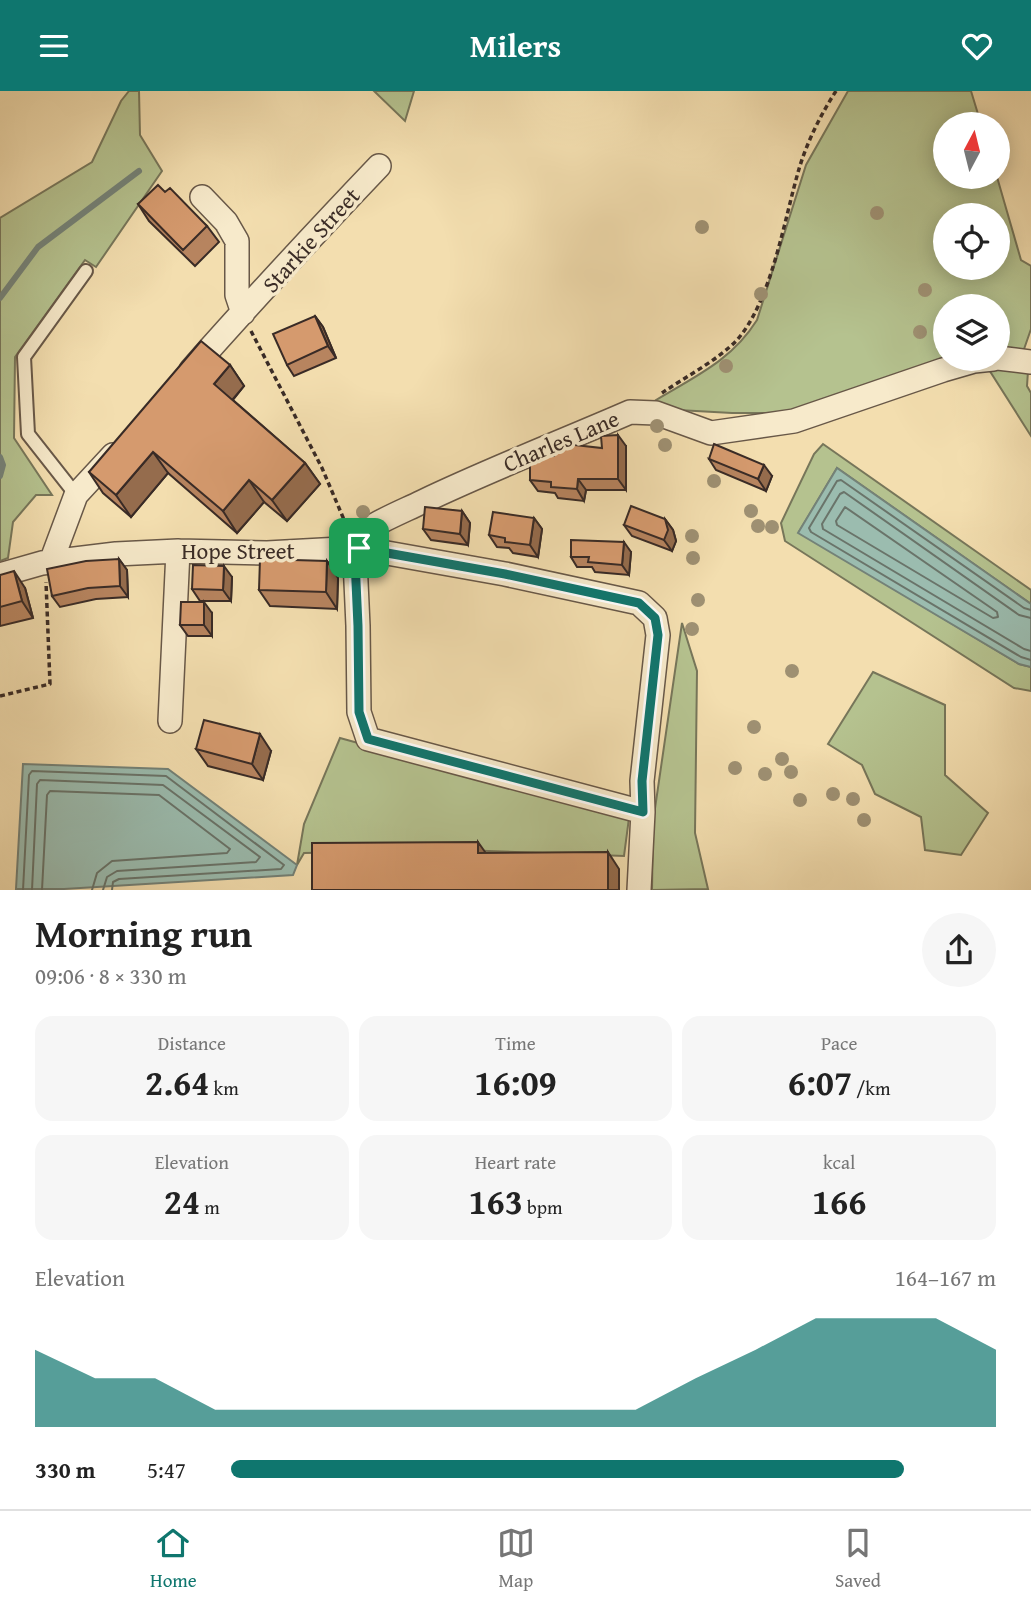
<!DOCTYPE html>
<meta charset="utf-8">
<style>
body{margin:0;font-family:"Gentium Book Plus",serif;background:#f6f6f6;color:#222;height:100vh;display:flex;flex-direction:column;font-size:26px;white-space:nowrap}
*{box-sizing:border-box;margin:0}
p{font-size:23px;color:#767676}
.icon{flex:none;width:38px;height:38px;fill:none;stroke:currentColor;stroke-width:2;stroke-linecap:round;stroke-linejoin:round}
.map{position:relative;height:799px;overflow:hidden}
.panel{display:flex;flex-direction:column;background:#fff;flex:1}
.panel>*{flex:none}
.needle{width:46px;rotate:7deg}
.buttons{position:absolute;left:933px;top:21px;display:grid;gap:14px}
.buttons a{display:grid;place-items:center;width:77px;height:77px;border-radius:50%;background:#fff;box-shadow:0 4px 18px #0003;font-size:35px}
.pin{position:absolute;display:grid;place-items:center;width:60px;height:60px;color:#fff;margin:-30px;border-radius:14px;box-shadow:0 4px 10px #0006}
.round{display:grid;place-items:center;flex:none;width:74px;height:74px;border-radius:37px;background:#f6f6f6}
.summary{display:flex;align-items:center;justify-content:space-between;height:119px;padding:0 35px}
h1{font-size:38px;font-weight:600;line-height:52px}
.figures{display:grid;grid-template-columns:repeat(3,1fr);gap:10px;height:119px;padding:7px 35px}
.figures div{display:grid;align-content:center;border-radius:18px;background:#f6f6f6;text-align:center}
.figures b{font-size:35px;font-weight:600}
.figures small{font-size:19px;font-weight:400}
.figures p{font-size:19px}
.chart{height:196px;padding:14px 35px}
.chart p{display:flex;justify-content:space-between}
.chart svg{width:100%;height:126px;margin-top:7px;fill:#0f766e;opacity:.7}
ul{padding:0 35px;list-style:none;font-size:23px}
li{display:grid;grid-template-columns:112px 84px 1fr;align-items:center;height:52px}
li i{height:18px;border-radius:9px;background:#0f766e}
header{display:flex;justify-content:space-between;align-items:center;height:91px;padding:0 35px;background:#0f766e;color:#fff;font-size:32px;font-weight:600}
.dock{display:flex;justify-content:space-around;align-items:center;height:98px;border-top:2px solid #e0e0e0;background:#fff;font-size:19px;color:#767676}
.dock a{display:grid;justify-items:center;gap:4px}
.dock .selected{color:#0f766e}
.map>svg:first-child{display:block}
.green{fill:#b5c28f;stroke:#77765a;stroke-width:2;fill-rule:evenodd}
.water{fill:#9bbcaf;stroke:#748278;stroke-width:2}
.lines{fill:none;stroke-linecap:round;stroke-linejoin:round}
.shore{stroke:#6a746a;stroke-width:2}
.stream{stroke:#748278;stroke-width:6}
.lane-casing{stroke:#685848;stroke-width:16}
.street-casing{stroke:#685848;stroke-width:26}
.path{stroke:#392b26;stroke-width:3.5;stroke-dasharray:5 3.5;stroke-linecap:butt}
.lane{stroke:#f7eacb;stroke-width:12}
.street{stroke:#f7eacb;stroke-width:23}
.tree{fill:#9e9072}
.wall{fill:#b7845f;stroke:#392b26;stroke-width:2}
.shaded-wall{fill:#956c4d;stroke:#392b26;stroke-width:2}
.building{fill:#d59a6e;stroke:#392b26;stroke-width:2}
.route-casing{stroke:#fff;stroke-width:14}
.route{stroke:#0f766e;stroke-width:9}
.labels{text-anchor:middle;stroke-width:7;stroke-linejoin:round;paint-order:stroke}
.street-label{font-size:23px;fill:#392b26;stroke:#f7eacb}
</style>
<header><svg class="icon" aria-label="menu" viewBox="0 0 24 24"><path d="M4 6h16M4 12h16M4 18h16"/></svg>Milers<svg class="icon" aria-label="heart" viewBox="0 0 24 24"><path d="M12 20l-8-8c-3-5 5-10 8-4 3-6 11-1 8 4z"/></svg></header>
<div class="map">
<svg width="1031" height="799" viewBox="0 0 1031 799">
<rect width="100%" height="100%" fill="#f3deaf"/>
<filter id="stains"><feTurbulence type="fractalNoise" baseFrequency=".00286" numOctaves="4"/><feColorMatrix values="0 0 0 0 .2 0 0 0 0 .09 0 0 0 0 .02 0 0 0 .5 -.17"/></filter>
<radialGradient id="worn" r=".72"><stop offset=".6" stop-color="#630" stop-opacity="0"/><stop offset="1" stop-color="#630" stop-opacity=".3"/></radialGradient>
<path class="green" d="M129,0H139L140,44L162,80L96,176L85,169L15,266L14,347L52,404H36L13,431L8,467L0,470V127L92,71L121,10Z
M374,0H414L405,30Z
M848,0H971L981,33H945V86H997L1021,169L1031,175V238L1023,261L998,259V215H945V268L793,322H732L660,318L656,309C696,285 732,269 757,229L806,74ZM945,124H998V177H945Z
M986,274L1028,280L1027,295L1031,302V345Z
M823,353L1031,499V513L837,377L799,441L1019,573L1031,576V600L1014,597L785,450L781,432L814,363Z
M682,532L697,580L695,742L708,798L652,799L653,731Z
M873,581L945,614V684L988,722L961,764L925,759L921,726L875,703L862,674L828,653Z
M340,647L629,727L624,765L460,759L304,762L297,774L304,733Z"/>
<path class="water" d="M837,377L1031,513V576L1019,573L798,442Z
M23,673L168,678L297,774L293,784L64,798H16Z"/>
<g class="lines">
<path class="shore" d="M845,416L997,521L998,526L993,527L837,434L836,430Z
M1031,519L1024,517L841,389L837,390L809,437L811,441L1021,566L1031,569
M1031,527L1019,524L844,401L840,403L822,433L823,438L1024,558L1031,560
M23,799L29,684L32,680L166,685L284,774L281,778L119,788L113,791L112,799
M32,799L37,693L40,689L163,694L260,766L256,771L117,780L107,786L103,799
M42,799L47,704L50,700L159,704L230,758L227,762L112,770L97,782L92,799"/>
<path class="stream" d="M0,207L38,156L139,80
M0,366L3,374L0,385"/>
<defs>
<path id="lane" d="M76,404L28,343L24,266L86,180"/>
<path id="street" d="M202,106L226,131L237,150V204L243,222
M998,267L1031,271
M191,279C252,210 315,142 379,75
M344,457C365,435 395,424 422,411C491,378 561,351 630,321L656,322L711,342L794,330L943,279L974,270L993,268
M359,457L355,469L358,535L359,621L368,648L643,721
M51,471L76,404L113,364
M0,484L42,472L116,463L178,460L267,462L359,457L505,483L639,512L655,527L658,544L642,690L643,721L639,799
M170,630L178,460"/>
</defs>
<use href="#lane" class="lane-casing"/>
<use href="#street" class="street-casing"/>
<path class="path" d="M251,240L322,377L345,431
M662,302C685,286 718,269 737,249C772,209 784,129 799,78C807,51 821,23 836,0
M0,605L50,593L46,491"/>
<use href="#lane" class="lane"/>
<use href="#street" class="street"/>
</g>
<g class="tree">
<circle cx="877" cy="122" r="7"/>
<circle cx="702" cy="136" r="7"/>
<circle cx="925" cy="199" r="7"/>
<circle cx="761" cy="203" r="7"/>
<circle cx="920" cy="241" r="7"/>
<circle cx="726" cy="275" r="7"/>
<circle cx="657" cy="335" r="7"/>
<circle cx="665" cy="354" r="7"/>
<circle cx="714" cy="390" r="7"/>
<circle cx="751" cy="420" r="7"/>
<circle cx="363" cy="421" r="7"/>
<circle cx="758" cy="435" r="7"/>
<circle cx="772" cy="436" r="7"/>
<circle cx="692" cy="445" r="7"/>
<circle cx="693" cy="467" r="7"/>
<circle cx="698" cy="509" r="7"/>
<circle cx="692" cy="538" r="7"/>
<circle cx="792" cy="580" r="7"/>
<circle cx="754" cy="636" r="7"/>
<circle cx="782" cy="668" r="7"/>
<circle cx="735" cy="677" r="7"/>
<circle cx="791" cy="681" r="7"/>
<circle cx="765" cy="683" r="7"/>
<circle cx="833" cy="703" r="7"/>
<circle cx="853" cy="708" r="7"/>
<circle cx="800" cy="709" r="7"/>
<circle cx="864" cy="729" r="7"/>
</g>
<path class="wall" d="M165,101L207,135L219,151L195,175L149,130L138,113Z
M315,225L323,236L336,267L294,285L287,274Z
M230,274L244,295L233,309L305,372L320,393L287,430L264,411L237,442L168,382L131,426L103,402L89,381Z
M626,355V399H586L584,410L558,407L555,402L538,400L530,389L554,365L602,357Z
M709,368L772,385L766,400L716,379Z
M462,420L470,432L468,454L431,449L423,438Z
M534,427L542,438L538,466L513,462L509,457L497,456L489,444Z
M665,428L673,439L676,450L672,460L632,445L624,434Z
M631,461L629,484L595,481L592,476H577L571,466Z
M119,468L127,479L128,506L96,508L60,516L52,505Z
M0,484L25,497L33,527L0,535Z
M232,486L231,510H200L192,498Z
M338,487L337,518L270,515L259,499Z
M212,522V545H188L180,534Z
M196,658L271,660L263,689L208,675Z"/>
<path class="shaded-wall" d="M315,225L323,236L336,267L328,255Z
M230,274L244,295L228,314L214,293Z
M618,344L626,355V399L618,388Z
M153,361L168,382L131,426L116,404Z
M305,372L320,393L287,430L272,409Z
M764,374L772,385L766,400L758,388Z
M578,388L586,399L584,410L577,398Z
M249,389L264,411L237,442L223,420Z
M462,420L470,432L468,454L460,443Z
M534,427L542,438L538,466L530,454Z
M665,428L673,439L676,450L672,460L664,449Z
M624,451L631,461L629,484L622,474Z
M119,468L127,479L128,506L120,495Z
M327,470L338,487L337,518L326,501Z
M224,475L232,486L231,510L223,499Z
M14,480L25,497L33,527L22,510Z
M204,511L212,522V545L204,534Z
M260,643L271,660L263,689L252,673Z
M478,751L490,768L478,762Z
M608,761L619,778V799H608Z"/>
<path class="building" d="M158,94L165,101L170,97L207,135L183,159L138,113Z
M315,225L328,255L287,274L273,243Z
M201,250L230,274L214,293L305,372L272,409L249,389L223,420L153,361L116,404L89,381Z
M618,344V388H578L577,398L551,396V391L530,389V364L554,365L555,353L557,352L602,357L601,345Z
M714,353L764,374L758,388L709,368Z
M631,415L665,428L668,439L664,449L624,434Z
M425,416L462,420L460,443L423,438Z
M493,421L534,427L530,454L505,451V447L489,444Z
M571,449L624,451L622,474L588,471L589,466H571Z
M119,468L120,495L88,497L52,505L47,478L86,470Z
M260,468L327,470L326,501L259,499Z
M193,474L224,475L223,499L192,498Z
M14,480L22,510L0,516V484Z
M181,511H204V534H180Z
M204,629L260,643L252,673L196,658Z
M478,751V762L608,761V799H312V752Z"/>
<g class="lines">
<defs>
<path id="route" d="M359,457L505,483L639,512L655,527L658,544L642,690L643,721L368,648L359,621L358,535L355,469Z"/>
</defs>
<use href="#route" class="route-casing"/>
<use href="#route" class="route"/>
</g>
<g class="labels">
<g class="street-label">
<text transform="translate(311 149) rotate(-48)" y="8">Starkie Street</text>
<text transform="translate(561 350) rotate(-23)" y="8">Charles Lane</text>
<text x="238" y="468">Hope Street</text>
</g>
</g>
<rect width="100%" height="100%" filter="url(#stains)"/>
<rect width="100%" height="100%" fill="url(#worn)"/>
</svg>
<div class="buttons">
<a><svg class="needle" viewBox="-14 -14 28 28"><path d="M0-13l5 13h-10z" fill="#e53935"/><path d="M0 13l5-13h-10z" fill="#767676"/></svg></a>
<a><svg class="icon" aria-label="locate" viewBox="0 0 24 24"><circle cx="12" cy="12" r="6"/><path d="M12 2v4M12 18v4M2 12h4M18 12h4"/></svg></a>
<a><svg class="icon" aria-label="layers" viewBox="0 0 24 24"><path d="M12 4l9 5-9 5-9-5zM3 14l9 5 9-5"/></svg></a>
</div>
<div class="pin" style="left:359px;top:457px;background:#1e9e55"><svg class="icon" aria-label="arrive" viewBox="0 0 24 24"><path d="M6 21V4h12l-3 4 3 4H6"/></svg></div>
</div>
<section class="panel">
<div class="summary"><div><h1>Morning run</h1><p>09:06 · 8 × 330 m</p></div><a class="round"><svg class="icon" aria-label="share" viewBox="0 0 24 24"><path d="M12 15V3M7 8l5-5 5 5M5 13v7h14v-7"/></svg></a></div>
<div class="figures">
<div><p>Distance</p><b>2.64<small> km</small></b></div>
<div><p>Time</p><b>16:09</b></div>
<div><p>Pace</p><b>6:07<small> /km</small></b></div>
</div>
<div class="figures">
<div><p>Elevation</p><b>24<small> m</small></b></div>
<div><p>Heart rate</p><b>163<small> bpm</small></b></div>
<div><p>kcal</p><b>166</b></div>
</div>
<div class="chart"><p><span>Elevation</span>164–167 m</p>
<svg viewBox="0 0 160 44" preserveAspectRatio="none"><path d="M0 44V17L10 27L20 27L30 38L40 38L50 38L60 38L70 38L80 38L90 38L100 38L110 27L120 17L130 6L140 6L150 6L160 17V44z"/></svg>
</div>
<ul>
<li><b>330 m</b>5:47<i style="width:88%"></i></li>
</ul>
</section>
<nav class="dock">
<a class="selected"><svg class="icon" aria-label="home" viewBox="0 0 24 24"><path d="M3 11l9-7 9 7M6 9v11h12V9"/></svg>Home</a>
<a><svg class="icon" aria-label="map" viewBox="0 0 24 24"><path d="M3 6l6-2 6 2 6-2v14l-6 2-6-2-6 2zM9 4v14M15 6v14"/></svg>Map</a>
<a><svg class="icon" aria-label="saved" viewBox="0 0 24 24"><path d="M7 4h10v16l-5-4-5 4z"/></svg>Saved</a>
</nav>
